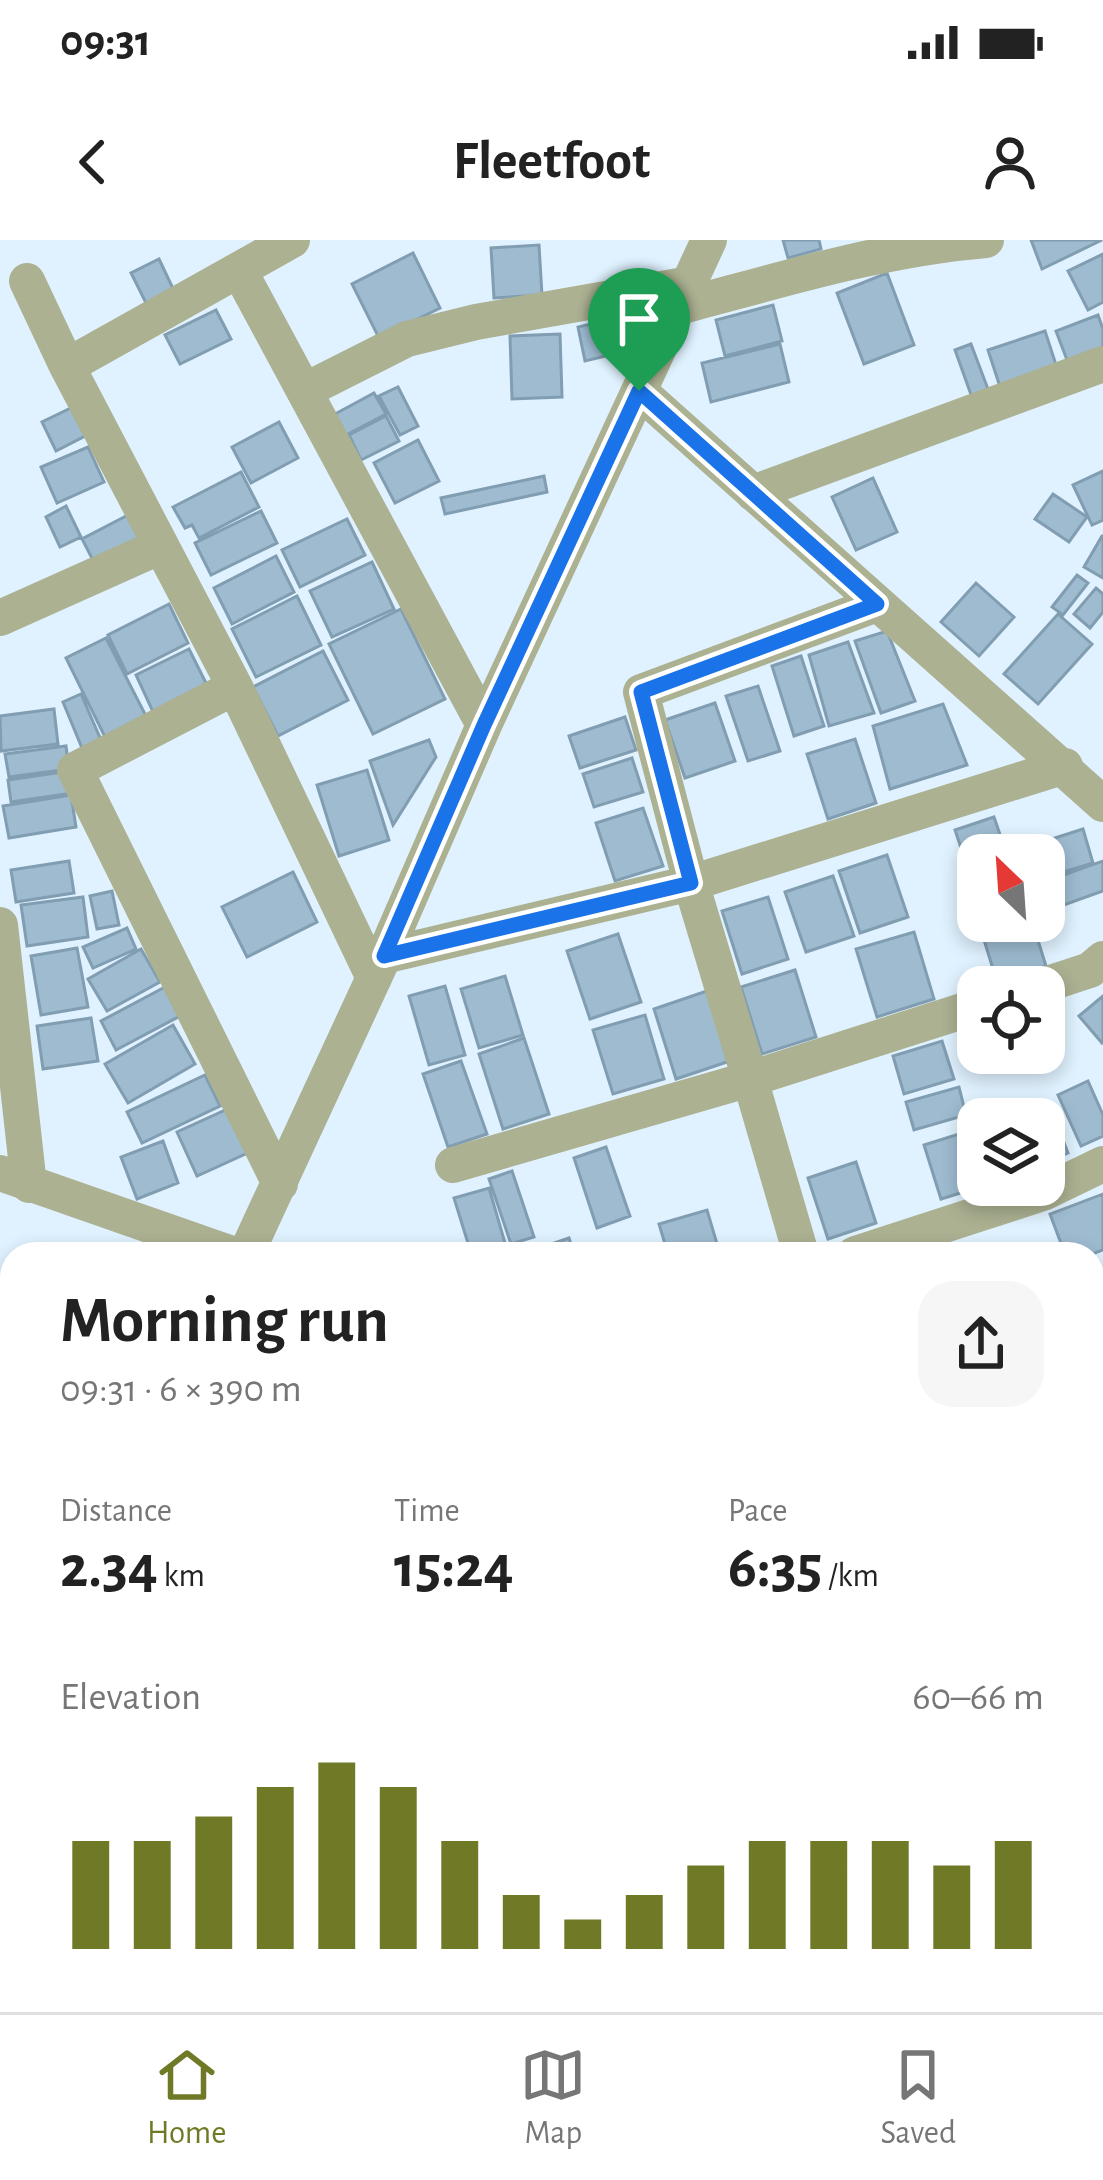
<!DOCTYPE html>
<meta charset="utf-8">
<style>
body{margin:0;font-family:"Alegreya Sans",sans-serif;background:#f6f6f6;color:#222;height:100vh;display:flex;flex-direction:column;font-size:45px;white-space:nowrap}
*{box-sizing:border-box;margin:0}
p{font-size:39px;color:#767676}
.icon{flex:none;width:66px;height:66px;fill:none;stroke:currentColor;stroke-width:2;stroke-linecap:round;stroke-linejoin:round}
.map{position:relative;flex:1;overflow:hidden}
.panel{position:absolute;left:0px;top:1002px;width:1104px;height:771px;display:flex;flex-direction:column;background:#fff;border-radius:36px 36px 0 0;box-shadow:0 6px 18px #0003}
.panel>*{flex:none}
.needle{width:78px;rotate:335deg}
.tools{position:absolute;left:957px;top:594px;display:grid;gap:24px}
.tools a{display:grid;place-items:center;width:108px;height:108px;border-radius:24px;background:#fff;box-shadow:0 6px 18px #0003;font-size:60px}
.pin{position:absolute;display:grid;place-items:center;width:102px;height:102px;color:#fff;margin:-123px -51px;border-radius:50% 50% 50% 0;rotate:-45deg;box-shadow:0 0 12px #0007}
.pin .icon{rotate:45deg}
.round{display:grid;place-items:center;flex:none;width:126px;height:126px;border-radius:36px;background:#f6f6f6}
.headline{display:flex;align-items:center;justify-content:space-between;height:204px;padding:0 60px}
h1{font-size:66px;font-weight:700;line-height:90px}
.metrics{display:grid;grid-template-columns:repeat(3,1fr);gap:18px;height:204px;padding:12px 60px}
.metrics div{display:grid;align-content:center}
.metrics b{font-size:60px;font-weight:700}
.metrics small{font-size:33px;font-weight:400}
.metrics p{font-size:33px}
.chart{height:336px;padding:24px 60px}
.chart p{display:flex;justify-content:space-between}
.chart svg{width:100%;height:216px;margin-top:12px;stroke:#707a26;stroke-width:6}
.status{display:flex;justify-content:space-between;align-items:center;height:84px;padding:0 60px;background:#fff;direction:ltr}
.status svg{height:33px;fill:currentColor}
header{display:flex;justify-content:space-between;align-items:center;height:156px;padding:0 60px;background:#fff;font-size:54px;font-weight:700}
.dock{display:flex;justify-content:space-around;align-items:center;height:168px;border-top:3px solid #e0e0e0;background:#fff;font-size:33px;color:#767676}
.dock a{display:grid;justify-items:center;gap:6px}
.dock .on{color:#707a26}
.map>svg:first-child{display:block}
.building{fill:#9ebbd0;stroke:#819db1;stroke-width:3}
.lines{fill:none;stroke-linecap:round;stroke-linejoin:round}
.minor{stroke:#abb191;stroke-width:36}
.route-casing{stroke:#fff;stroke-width:24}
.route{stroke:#1a73e8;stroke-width:15}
</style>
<div class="status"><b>09:31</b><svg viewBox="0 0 49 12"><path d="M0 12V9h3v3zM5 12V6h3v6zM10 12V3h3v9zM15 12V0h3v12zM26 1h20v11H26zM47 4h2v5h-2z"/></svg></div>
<header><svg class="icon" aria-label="back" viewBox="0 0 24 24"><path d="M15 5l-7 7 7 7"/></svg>Fleetfoot<svg class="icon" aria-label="person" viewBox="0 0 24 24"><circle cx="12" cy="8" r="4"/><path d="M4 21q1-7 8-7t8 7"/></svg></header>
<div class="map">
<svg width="1103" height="1772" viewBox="0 0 1103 1772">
<rect width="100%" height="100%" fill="#e0f2ff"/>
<path class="building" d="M783,0H819L821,9L788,18Z
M1031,0H1102L1042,29Z
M539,5L542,55L494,58L491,8Z
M413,13L440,68L379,98L352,44Z
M1103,14V62L1088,70L1068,31Z
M159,19L178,59L151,73L131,33Z
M887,33L914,105L864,124L837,53Z
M773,65L782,101L725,116L716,80Z
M216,70L231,99L180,124L165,95Z
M1098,75L1103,89V121L1072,133L1056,91Z
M615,78L623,112L585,121L578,87Z
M1045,91L1060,137L1003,156L988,110Z
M560,94L562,157L512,159L510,96Z
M780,104L789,142L711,162L702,123Z
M971,104L991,157L974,163L955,110Z
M398,147L418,186L400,195L379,156Z
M374,153L386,174L346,195L335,174Z
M73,167L87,195L56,211L42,182Z
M386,176L399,201L361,220L349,195Z
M279,182L298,218L251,243L232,207Z
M418,200L439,241L395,263L374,223Z
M88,207L104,242L57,263L41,227Z
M1103,231V280L1092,285L1073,245Z
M241,232L259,267L199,298L192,285L185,288L173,267Z
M544,236L547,252L445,274L441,258Z
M873,238L897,292L856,310L832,257Z
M1053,254L1087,277L1069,302L1035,279Z
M66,266L81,297L60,307L46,277Z
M261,271L277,303L211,335L195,303Z
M128,275L144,305L98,330L82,299Z
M347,279L365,315L300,347L282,310Z
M1102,296H1103V338L1084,327Z
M276,316L294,352L232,384L214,348Z
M372,322L394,369L332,397L310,351Z
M1077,335L1088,343L1063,375L1052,367Z
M976,343L1014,377L979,416L941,382Z
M1096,348L1103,354V372L1090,388L1074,374Z
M297,356L321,405L256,437L232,389Z
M169,364L188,403L127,434L108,395Z
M401,369L445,459L373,494L329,404Z
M1058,374L1092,404L1038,464L1004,434Z
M887,391L915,461L881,473L855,401Z
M106,398L146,476L105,497L66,418Z
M848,402L874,473L829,486L809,415Z
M189,409L208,447L154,474L136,435Z
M323,411L348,460L278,496L253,447Z
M801,416L824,486L794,496L772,426Z
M758,446L780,511L748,521L726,456Z
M81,454L101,500L82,508L63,462Z
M715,463L735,521L685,538L665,480Z
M943,464L967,525L890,549L873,486Z
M54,469L58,504L1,511L0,476Z
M625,477L636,510L580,528L569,496Z
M855,499L876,563L828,579L807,514Z
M429,500L436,517L393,585L370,521Z
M66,506L69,529L9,537L5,514Z
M632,518L643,552L594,567L583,534Z
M367,530L389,600L339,616L317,545Z
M69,531L73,553L11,562L8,540Z
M71,555L76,587L9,598L3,566Z
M643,568L663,626L615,641L596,583Z
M994,577L1007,615H978L977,656L955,590Z
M1083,589L1093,623L1044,638V615H1030L1027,607Z
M887,615L908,677L860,693L839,631Z
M69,621L74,653L16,662L11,630Z
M1103,621V651L1044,672V642Z
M293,632L317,682L247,717L222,667Z
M833,636L854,696L806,712L785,652Z
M112,651L119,685L97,689L90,656Z
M83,657L88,697L27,706L21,665Z
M768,657L788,719L742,734L722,671Z
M978,659V681H1032L1046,726L997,742L972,661Z
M127,688L136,709L93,728L83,707Z
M914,692L934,759L877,777L856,709Z
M618,694L641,762L590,779L567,711Z
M77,708L88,767L41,775L31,716Z
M141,709L160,742L107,771L88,739Z
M795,730L816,797L762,814L741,747Z
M505,736L523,795L479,808L461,749Z
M445,746L465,815L429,825L409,756Z
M165,747L180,776L116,810L101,781Z
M707,751L730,821L676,839L654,769Z
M1103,756V802L1102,803L1079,776Z
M645,775L664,839L613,854L593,790Z
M91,778L98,821L43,829L37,786Z
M173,785L195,824L128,863L105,824Z
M524,798L549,874L503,889L479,814Z
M942,801L954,839L904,854L893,816Z
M461,821L487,894L448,907L423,834Z
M205,835L220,866L142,903L127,872Z
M1088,841L1103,875V896L1081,906L1058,855Z
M959,847L966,875L914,890L906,862Z
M232,867L252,911L197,936L177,892Z
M1051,870L1068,913L1044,923V879H1026Z
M978,888V945H986L941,959L924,905Z
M163,901L178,943L137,959L121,917Z
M606,907L630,976L597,988L574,918Z
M856,922L876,983L828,999L808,938Z
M512,931L534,997L511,1004L489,939Z
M489,948L505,1003L471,1013L454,958Z
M1103,954V1010L1092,1014H1065L1050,974Z
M707,970L720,1014H668L659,984Z
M569,998L574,1014H539L537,1009Z
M12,1071V1124L0,1127V1073Z
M12,1303V1348L0,1318V1308Z
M0,1379L12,1407V1424L0,1429Z
M142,1761H166L168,1772H144Z
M281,1761H325L327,1772H283Z
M551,1761H607L610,1772H554Z
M757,1761H787L788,1769L759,1772Z"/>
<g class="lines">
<path class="minor" d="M292,0L67,126L235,447L374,738
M239,30L484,485
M27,41L67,126
M679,67C781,40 880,9 986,0
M304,151L407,99L476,82L690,44
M639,151L1103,564
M753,253L1103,124
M877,364L641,452L691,643L750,839L978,766
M0,378L161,306
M235,447L75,530L280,944
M0,685L29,945
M384,716L691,643L1065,526
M1038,747L1090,730L1103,719
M453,925L750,839L801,1014
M0,933L232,1014
M246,1014L384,716L484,485L709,0
M855,1014L1043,953L1103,924
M0,1280L12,1275
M1092,1304L1103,1314
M0,1482L12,1488
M0,1576L12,1550
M1092,1642L1103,1626
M0,1719L12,1726
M77,1761L98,1772
M256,1761L258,1772
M517,1761L520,1772
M1071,1761L1079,1772
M405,1772L446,1761"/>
</g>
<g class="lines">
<defs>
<path id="route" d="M639,151L877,364L641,452L691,643L384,716L484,485Z"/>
</defs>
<use href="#route" class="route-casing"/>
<use href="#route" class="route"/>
</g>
</svg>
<div class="tools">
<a><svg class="needle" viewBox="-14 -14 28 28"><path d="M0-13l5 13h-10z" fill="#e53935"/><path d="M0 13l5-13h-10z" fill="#767676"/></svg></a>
<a><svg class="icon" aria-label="locate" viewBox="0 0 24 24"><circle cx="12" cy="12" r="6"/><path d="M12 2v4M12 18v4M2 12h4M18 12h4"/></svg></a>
<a><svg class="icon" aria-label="layers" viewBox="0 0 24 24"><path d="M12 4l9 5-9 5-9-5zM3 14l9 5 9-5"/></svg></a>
</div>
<div class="pin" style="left:639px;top:151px;background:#1e9e55"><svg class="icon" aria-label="arrive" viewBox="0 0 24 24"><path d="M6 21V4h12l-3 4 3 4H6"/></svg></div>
<section class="panel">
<div class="headline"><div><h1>Morning run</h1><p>09:31 · 6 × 390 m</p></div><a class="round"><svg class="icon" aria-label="share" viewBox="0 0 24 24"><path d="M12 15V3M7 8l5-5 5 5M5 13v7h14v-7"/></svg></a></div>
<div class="metrics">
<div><p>Distance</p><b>2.34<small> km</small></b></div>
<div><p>Time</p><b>15:24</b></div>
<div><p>Pace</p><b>6:35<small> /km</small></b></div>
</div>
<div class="chart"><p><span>Elevation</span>60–66 m</p>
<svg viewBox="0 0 160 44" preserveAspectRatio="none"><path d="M5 44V22M15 44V22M25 44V17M35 44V11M45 44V6M55 44V11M65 44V22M75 44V33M85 44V38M95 44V33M105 44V27M115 44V22M125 44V22M135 44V22M145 44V27M155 44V22"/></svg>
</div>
</section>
</div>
<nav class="dock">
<a class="on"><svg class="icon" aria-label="home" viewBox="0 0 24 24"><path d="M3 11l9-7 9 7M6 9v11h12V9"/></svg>Home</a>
<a><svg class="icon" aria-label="map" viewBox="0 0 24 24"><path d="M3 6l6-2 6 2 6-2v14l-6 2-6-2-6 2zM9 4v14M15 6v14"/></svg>Map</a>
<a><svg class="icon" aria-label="saved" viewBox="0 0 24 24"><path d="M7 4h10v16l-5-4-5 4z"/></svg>Saved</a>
</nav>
